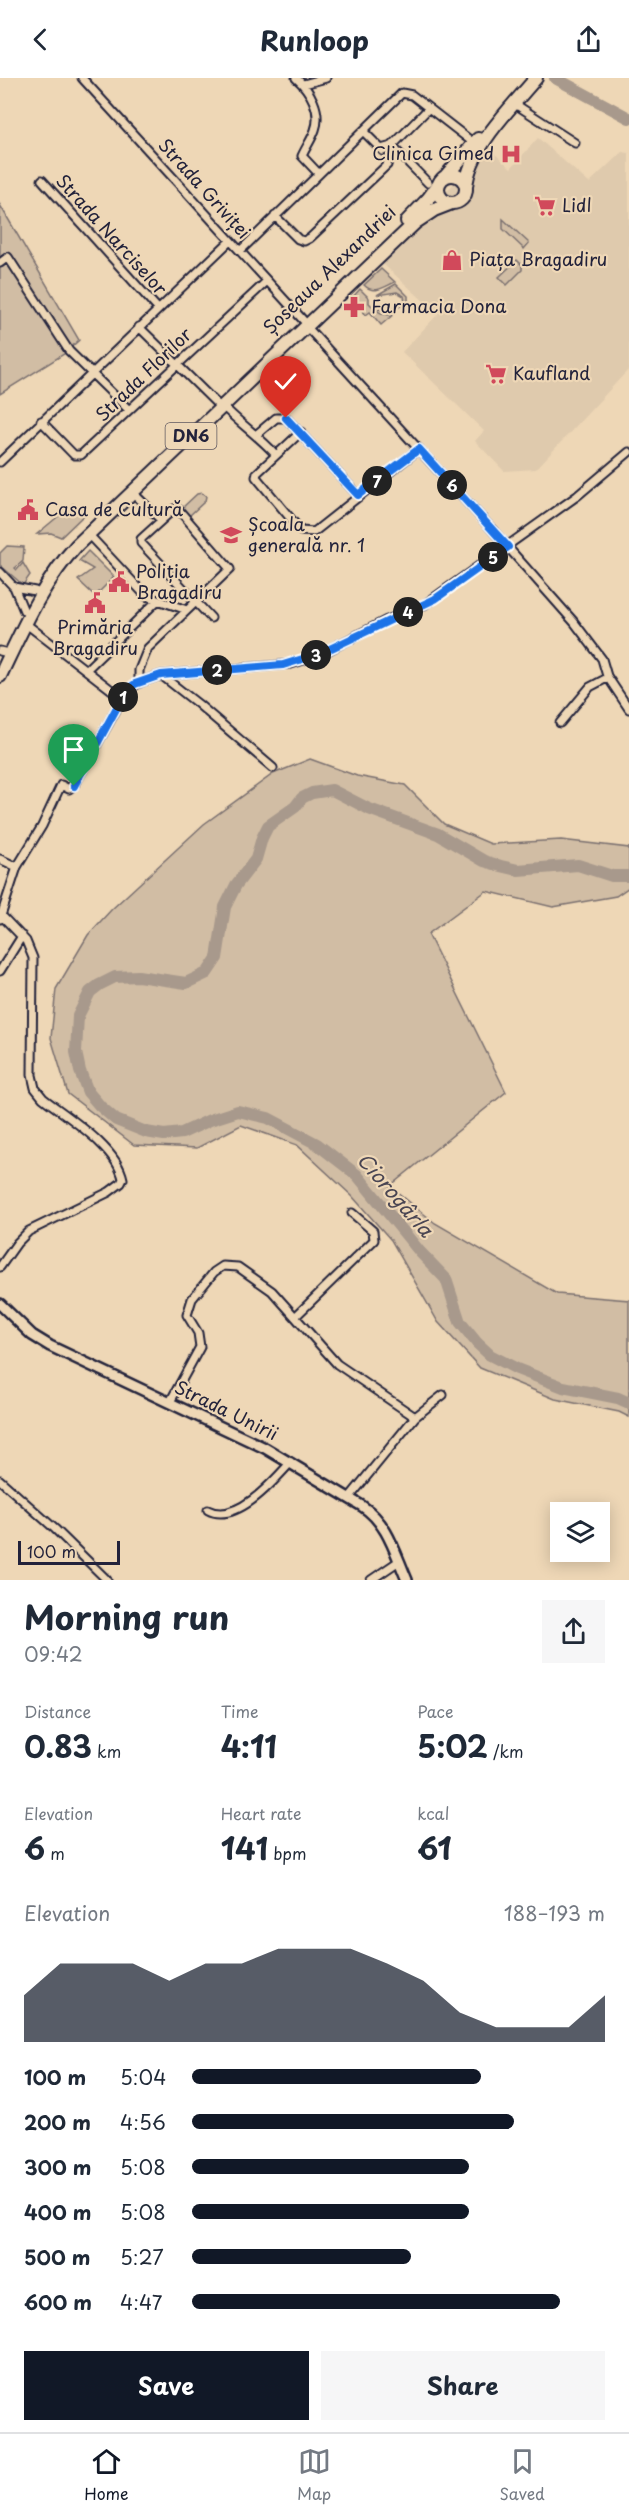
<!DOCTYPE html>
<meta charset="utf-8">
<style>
body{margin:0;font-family:"Playpen Sans",sans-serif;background:#f6f6f7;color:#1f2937;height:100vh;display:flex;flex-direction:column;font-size:22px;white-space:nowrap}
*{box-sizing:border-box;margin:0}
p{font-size:20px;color:#747a83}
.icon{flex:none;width:33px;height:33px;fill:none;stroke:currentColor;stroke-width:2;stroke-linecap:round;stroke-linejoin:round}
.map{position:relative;height:1502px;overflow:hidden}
.sheet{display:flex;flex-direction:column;background:#fff;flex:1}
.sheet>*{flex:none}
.buttons{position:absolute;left:550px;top:1424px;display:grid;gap:12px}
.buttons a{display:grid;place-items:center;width:60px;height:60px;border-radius:0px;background:#fff;box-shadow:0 3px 15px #0003;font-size:30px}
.scale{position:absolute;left:18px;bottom:15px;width:102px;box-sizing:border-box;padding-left:6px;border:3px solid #22223b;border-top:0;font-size:16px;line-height:21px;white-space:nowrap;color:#22223b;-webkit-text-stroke:4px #eed7b6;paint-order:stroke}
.pin{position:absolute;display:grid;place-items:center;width:51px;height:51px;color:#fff;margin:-62px -26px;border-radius:50% 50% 50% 0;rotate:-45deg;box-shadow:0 0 6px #0007}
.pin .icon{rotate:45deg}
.km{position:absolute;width:30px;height:30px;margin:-15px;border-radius:50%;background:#222;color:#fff;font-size:16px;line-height:30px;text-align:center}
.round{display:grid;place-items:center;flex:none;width:63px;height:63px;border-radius:0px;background:#f6f6f7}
.headline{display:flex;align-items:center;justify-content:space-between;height:102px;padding:0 24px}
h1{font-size:33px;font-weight:700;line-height:45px}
.metrics{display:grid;grid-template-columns:repeat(3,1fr);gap:9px;height:102px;padding:6px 24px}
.metrics div{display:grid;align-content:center}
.metrics b{font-size:30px;font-weight:700}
.metrics small{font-size:16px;font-weight:400}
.metrics p{font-size:16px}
.chart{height:168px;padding:12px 24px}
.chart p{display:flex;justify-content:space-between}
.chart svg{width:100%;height:108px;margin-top:6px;fill:#111827;opacity:.7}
.primary-button{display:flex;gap:12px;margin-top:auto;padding:12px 24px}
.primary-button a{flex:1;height:69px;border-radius:0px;background:#111827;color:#fff;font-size:24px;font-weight:700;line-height:69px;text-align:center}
.primary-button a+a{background:#f6f6f7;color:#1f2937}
ul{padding:0 24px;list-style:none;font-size:20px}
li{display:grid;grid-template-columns:96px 72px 1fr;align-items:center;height:45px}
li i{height:15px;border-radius:8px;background:#111827}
header{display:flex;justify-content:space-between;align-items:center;height:78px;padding:0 24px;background:#fff;font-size:27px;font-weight:700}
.dock{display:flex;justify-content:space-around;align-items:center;height:84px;border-top:2px solid #e0e1e3;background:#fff;font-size:16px;color:#747a83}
.dock a{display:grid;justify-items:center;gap:3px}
.dock .selected{color:#111827}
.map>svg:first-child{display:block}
.built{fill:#dfcaad}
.green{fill:#d1bda4;stroke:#7a7070;stroke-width:1.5}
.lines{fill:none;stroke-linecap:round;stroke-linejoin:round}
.river{stroke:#a8998c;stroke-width:12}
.minor-casing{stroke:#22223b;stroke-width:11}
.secondary-casing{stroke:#22223b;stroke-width:14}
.trunk-casing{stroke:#22223b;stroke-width:16}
.minor{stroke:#eed7b6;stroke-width:7}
.secondary{stroke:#eed7b6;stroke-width:9}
.trunk{stroke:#eed7b6;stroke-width:12}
.route-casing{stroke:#fff;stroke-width:12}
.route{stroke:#1a73e8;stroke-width:8}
.labels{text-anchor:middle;stroke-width:4.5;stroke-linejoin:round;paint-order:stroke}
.shield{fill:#eed7b6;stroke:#5f5860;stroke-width:1.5}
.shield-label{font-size:16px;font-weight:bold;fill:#22223b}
.poi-label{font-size:18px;fill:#22223b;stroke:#eed7b6;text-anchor:start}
.street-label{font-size:18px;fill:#22223b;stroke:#eed7b6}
.water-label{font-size:20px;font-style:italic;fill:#4a4653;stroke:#eed7b6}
</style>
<header><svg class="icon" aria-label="back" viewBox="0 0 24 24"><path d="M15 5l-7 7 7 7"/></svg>Runloop<svg class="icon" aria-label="share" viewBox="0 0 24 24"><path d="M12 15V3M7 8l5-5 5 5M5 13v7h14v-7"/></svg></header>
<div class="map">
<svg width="629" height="1502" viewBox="0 0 629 1502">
<rect width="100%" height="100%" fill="#eed7b6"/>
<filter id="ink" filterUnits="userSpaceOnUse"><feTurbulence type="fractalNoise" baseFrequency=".0167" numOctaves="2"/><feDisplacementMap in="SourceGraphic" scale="12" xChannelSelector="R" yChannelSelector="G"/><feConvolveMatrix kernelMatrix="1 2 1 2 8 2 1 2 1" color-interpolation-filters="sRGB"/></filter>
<g filter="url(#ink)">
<path class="built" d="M538,60L589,105L622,74L629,75V291L536,391L504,393L475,363L484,353L402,274L438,236L382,185L487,69L511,90Z"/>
<path class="green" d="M0,127L79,262L64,276L0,316Z
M503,141L529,165L524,171L503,151Z
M517,182L522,187V192L507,207L499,199Z
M381,191L395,204C384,209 374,217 364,207Z
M396,206L408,218V224L389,234L378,231L384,228L398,229L405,223L404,218L397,214L377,217Z
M360,211L369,220V225C377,233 383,239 394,236L381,247L370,234L366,237L352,220Z
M202,415L206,418L205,423L189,438L182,430L197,416Z
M73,426L84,437L61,459L51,455L37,456Z
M7,468L24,469L23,483L15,490L17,492L23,485L30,497L23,507L0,487V475Z
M88,473L114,499L95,518L78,502L93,491L79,483Z
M310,681L357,698L405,707L444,746L491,766L561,762L629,770V809L616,818L553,829L486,813L428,856L506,1014L390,1108L435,1145L557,1216L629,1222V1339L619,1334L555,1321L480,1290L438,1244L391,1162L352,1118L297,1067L241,1047L197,1070L134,1067L68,1016L51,960L56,911L88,857L112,831L204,746L273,696Z"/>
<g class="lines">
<path class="river" d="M555,0L629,40
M629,798H612L578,787L518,792L501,788L484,783L438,756L369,731L332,712L312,715L302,720L295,729L268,748L262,760L256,781L236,807L225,829L217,880L207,895L186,905L138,898L115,899L99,907L90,914L78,938L76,974L80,993L88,1014L100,1028L116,1042L146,1054L164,1057L182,1055L210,1042L238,1033L268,1040L317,1066L357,1097L420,1174L446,1201L460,1244L477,1265L490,1277L517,1291L563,1309L618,1320L629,1325"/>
<defs>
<path id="minor" d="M82,0L303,242
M296,0C310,12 322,33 315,52C312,61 306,69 302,78L319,96
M304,6L326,0
M515,26L575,65
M364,54L383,73
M381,71L392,68L428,105
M42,102L158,231
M275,138L298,161L304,163L310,160L387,87L392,68L429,30
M240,173L402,15L412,17L475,66
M0,185L8,179L69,273L129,332
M139,249L216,325
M307,249L489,448L574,544L602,581L607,598L629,631
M223,328C240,346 259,358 276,377
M41,343L74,377H81L267,203
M301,354L257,395L256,399L301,453L314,454L419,371
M257,356L276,340H286L358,417
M0,384L230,163
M132,414L161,442
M88,456L146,518L187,532
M0,494L14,509L24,533
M14,509L35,513
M25,545L122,620
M0,573L4,574
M86,592L157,523
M161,597L198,626L273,690
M139,605V592L148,570L230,491L178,431H174L141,461V465L211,540
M560,645L590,609L607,600
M0,781L17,789
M0,841L17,789L42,748L61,707L69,711L75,706L127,612L141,604L161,597L291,586L319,577L387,542L424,527L577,418L629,374
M0,893L22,858
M0,1189L17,1165L29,1153L109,1114L121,1105L123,1101C117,1069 67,1039 43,1020L35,1010L32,997L33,880L26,863L1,837
M296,1238L374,1162L373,1153L352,1135
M170,1324L200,1269L198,1255L187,1237L192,1221L214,1194L223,1188L238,1189L272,1213L337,1286L415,1339
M0,1402L55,1451L107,1502
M349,1420L415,1339L443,1317
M208,1432C236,1447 274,1403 291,1384
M371,1502L399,1483"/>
<path id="secondary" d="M0,1226L32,1257L50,1268L265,1370L362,1428C388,1445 395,1475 407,1502"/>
<path id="trunk" d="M438 111a14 14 0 1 1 28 0a14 14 0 1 1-28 0Z
M445,99L478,61
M466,109C469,70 511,30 536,0
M407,143L428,121L439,106
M0,598C22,552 42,505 77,467L416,144L434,132L452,125"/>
</defs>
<use href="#minor" class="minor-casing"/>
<use href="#secondary" class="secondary-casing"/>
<use href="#trunk" class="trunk-casing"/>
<use href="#minor" class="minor"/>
<use href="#secondary" class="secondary"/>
<use href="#trunk" class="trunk"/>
</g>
</g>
<g class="lines" filter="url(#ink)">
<defs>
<path id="route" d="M74,708L122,620L127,612L135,606L161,597L283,587L319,576L435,521L508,469L419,371L358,417L286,340"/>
</defs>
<use href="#route" class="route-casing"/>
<use href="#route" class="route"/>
</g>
<defs>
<symbol id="hospital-bare" viewBox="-9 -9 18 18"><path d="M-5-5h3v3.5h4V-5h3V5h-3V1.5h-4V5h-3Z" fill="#d1495b" stroke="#eed7b6" stroke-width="2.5" paint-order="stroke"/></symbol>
<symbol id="supermarket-bare" viewBox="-9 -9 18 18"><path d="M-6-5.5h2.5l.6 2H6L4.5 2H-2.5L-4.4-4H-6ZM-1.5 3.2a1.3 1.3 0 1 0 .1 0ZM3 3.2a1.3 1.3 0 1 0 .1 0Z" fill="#d1495b" stroke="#eed7b6" stroke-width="2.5" paint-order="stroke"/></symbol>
<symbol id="shop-bare" viewBox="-9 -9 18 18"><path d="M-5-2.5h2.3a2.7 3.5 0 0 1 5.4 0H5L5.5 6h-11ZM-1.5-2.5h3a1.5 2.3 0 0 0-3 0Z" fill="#d1495b" stroke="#eed7b6" stroke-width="2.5" paint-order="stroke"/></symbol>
<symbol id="pharmacy-bare" viewBox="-9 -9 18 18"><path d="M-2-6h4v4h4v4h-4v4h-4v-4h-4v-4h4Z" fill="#d1495b" stroke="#eed7b6" stroke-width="2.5" paint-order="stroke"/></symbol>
<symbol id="civic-bare" viewBox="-9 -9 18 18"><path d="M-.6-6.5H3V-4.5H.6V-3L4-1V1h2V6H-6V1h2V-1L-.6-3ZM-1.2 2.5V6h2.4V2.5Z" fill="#d1495b" stroke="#eed7b6" stroke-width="2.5" paint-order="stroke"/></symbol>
<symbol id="school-bare" viewBox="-9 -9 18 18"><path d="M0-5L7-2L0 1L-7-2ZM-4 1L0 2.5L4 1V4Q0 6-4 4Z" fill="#d1495b" stroke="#eed7b6" stroke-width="2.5" paint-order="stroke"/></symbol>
</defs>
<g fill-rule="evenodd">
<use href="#hospital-bare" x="496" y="61" width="30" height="30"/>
<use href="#supermarket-bare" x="530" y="113" width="30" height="30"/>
<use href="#shop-bare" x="437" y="167" width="30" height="30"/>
<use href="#pharmacy-bare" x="339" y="214" width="30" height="30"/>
<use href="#supermarket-bare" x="481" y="281" width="30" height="30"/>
<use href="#civic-bare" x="13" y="417" width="30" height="30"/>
<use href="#school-bare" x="216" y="442" width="30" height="30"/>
<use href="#civic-bare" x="104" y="489" width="30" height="30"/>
<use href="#civic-bare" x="80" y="510" width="30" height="30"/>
</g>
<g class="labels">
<rect class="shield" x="165.5" y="345" width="51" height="26" rx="4.5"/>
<g class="shield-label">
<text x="191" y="364">DN6</text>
</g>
<g class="poi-label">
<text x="494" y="82" text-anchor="end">Clinica Gimed</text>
<text x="562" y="134">Lidl</text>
<text x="469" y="188">Piața Bragadiru</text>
<text x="371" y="235">Farmacia Dona</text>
<text x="513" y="302">Kaufland</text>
<text x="45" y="438">Casa de Cultură</text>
<text x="248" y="453">Școala<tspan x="248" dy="21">generală nr. 1</tspan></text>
<text x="136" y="500">Poliția<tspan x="136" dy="21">Bragadiru</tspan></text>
<text x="95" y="556" text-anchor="middle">Primăria<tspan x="95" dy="21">Bragadiru</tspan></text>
</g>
<g class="street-label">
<text transform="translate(204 111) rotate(48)" y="6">Strada Griviței</text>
<text transform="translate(111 157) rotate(48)" y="6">Strada Narciselor</text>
<text transform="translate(330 192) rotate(-44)" y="6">Șoseaua Alexandriei</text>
<text transform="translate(144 297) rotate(-44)" y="6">Strada Florilor</text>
<text transform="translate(226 1333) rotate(26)" y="6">Strada Unirii</text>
</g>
<g class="water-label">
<text transform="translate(395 1117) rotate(49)" y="7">Ciorogârla</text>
</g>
</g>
</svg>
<div class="buttons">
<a><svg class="icon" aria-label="layers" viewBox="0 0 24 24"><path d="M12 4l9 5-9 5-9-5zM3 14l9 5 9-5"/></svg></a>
</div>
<div class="scale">100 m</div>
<div class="pin" style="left:74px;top:708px;background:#1e9e55"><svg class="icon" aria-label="arrive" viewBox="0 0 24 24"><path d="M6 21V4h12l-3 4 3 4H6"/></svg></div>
<div class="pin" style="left:286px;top:340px;background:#d93025"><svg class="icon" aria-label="check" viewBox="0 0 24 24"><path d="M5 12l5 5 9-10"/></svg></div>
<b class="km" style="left:123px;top:619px">1</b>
<b class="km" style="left:217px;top:592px">2</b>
<b class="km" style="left:316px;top:577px">3</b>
<b class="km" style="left:408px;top:534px">4</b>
<b class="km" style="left:493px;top:479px">5</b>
<b class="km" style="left:452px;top:407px">6</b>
<b class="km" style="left:377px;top:403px">7</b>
</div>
<section class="sheet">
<div class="headline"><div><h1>Morning run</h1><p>09:42</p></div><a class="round"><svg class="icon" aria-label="share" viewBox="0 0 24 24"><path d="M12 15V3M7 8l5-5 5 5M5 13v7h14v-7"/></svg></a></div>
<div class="metrics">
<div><p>Distance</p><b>0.83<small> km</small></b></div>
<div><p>Time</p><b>4:11</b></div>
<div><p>Pace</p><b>5:02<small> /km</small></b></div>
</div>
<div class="metrics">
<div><p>Elevation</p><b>6<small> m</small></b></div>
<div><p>Heart rate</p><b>141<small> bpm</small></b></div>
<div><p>kcal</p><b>61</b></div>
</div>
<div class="chart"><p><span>Elevation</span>188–193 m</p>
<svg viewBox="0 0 160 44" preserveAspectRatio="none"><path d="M0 44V25L10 12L20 12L30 12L40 19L50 12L60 12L70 6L80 6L90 6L100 12L110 19L120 32L130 38L140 38L150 38L160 25V44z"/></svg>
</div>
<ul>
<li><b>100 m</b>5:04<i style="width:70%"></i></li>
<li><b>200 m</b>4:56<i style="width:78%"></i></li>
<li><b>300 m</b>5:08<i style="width:67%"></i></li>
<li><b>400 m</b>5:08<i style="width:67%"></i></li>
<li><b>500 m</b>5:27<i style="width:53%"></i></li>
<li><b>600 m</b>4:47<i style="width:89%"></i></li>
</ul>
<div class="primary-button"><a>Save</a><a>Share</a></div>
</section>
<nav class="dock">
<a class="selected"><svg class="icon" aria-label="home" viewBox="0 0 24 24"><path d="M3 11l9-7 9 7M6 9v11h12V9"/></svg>Home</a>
<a><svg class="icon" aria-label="map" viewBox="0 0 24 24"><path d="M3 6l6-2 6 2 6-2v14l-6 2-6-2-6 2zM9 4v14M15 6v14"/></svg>Map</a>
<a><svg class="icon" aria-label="saved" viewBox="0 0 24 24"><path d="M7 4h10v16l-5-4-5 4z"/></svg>Saved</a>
</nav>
